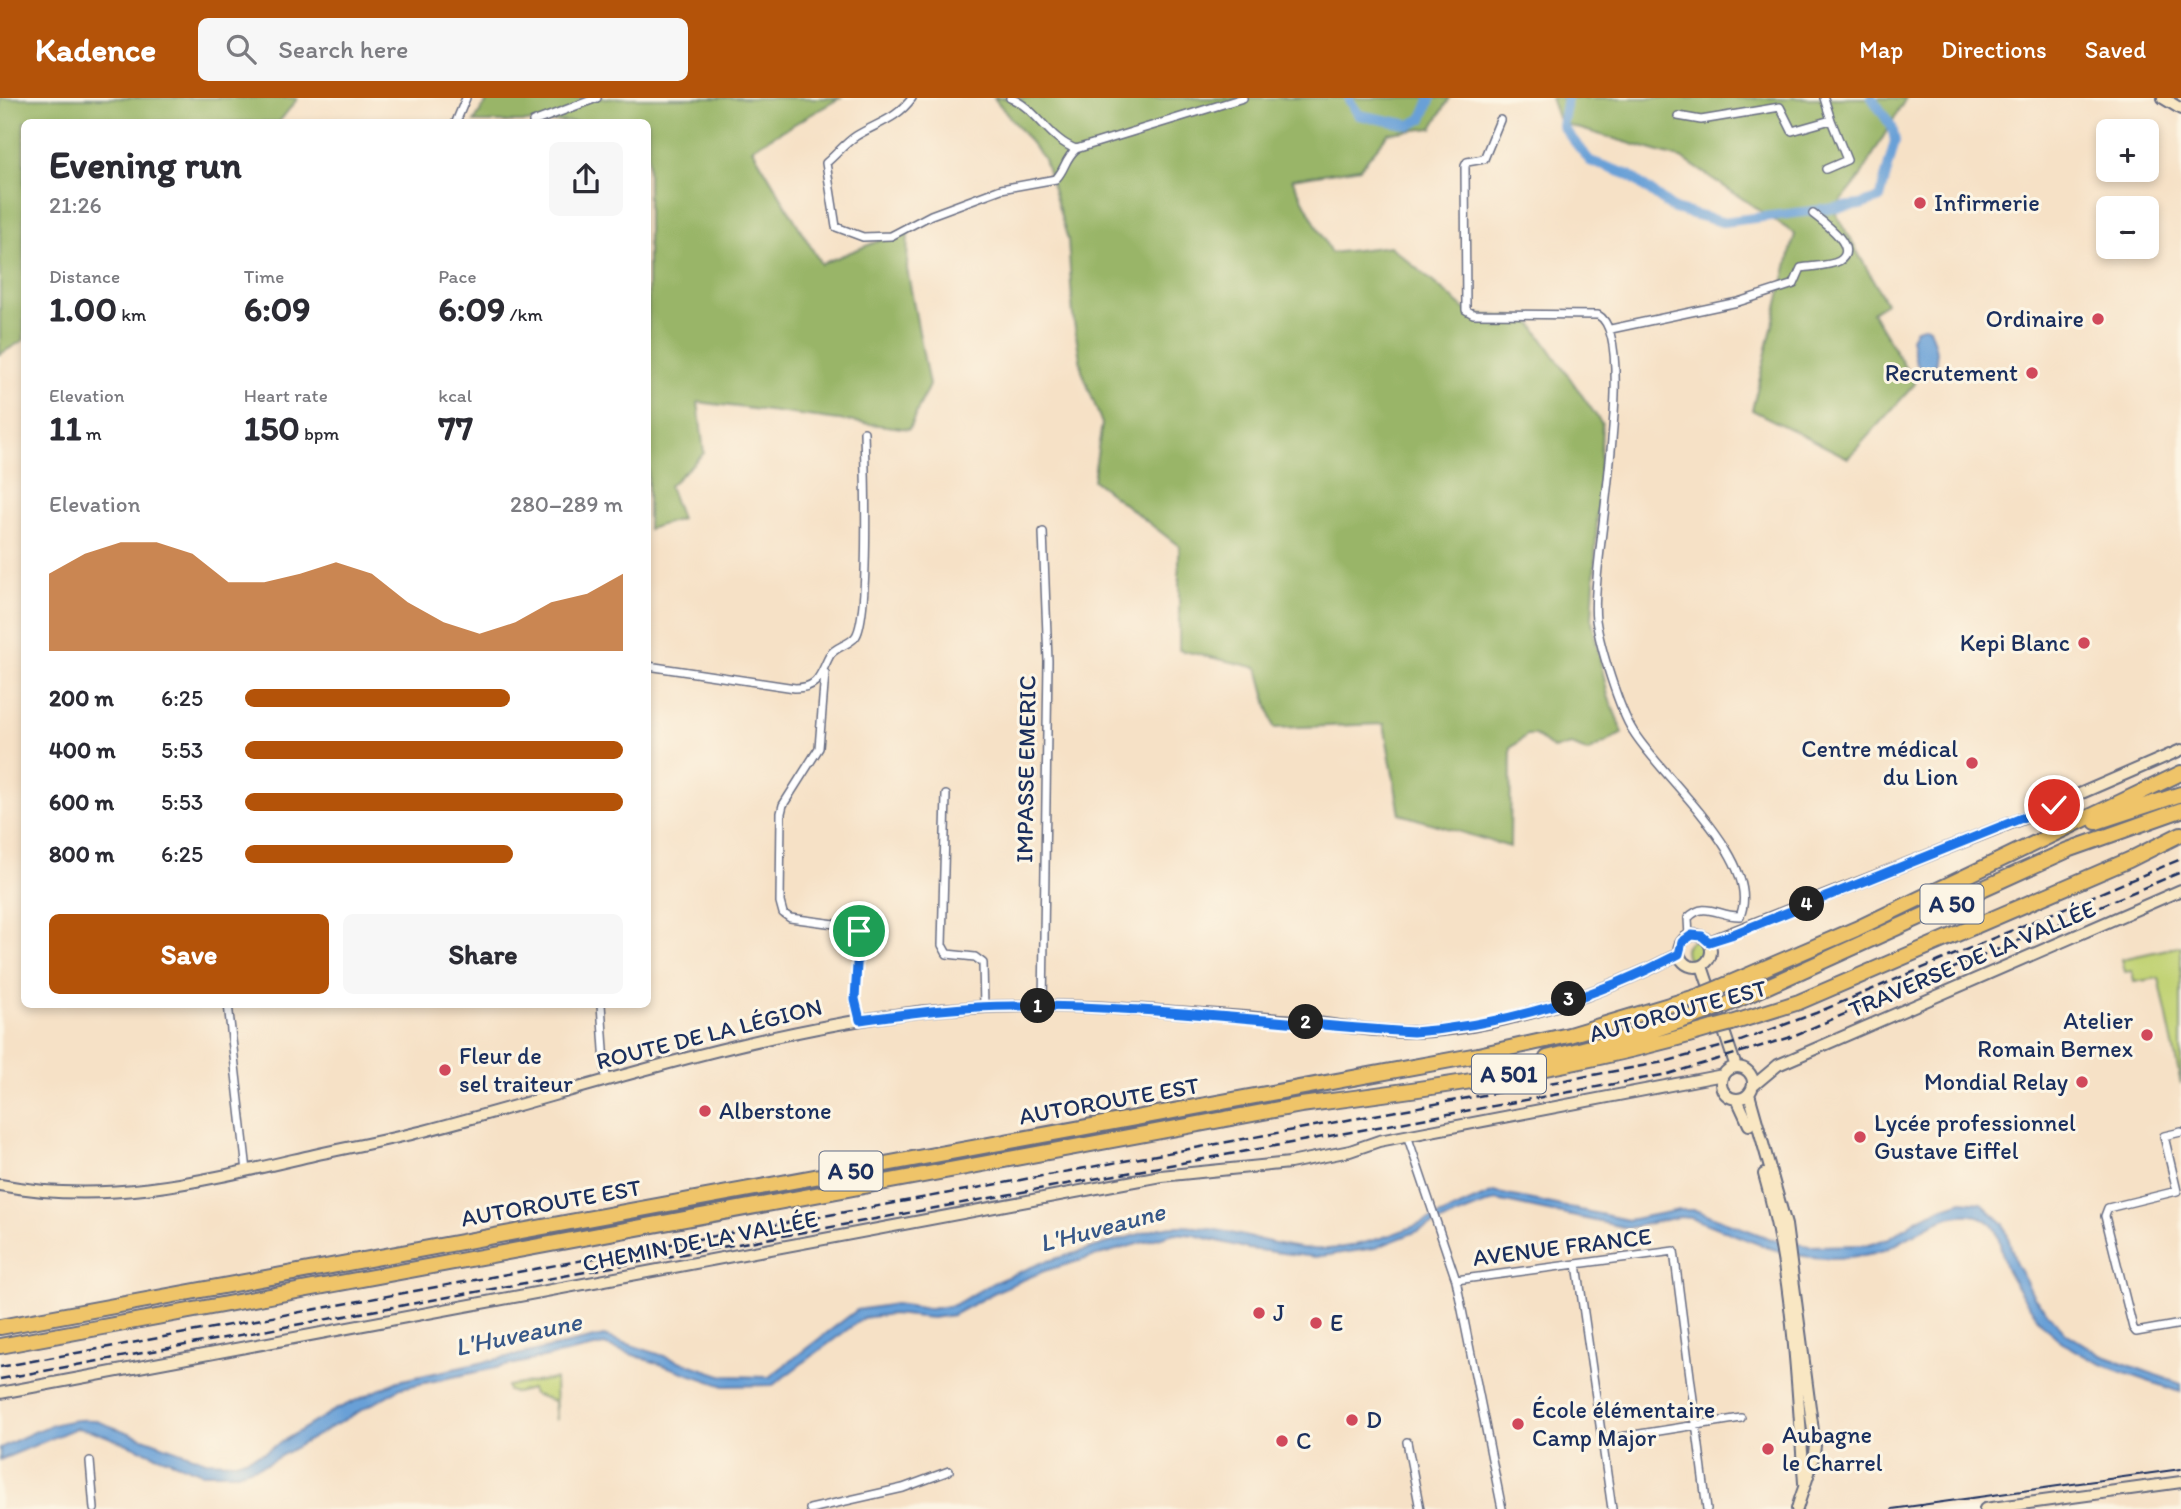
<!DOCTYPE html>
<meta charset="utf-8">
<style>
body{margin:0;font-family:Itim,sans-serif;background:#f7f7f7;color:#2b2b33;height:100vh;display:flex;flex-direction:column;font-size:26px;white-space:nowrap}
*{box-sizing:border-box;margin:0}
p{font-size:23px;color:#7c7c81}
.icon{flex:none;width:38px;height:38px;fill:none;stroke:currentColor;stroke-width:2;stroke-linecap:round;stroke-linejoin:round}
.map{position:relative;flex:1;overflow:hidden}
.panel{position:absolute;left:21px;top:21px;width:630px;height:889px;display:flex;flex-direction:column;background:#fff;border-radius:10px;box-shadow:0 4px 10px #0003}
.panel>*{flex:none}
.fabs{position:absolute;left:2096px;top:21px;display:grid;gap:14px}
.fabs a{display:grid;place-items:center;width:63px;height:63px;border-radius:10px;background:#fff;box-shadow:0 4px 10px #0003;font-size:35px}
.pin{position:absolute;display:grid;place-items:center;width:60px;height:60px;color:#fff;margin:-30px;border:4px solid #fff;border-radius:50%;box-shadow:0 2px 7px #0007}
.km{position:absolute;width:35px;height:35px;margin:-18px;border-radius:50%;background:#222;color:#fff;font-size:19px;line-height:35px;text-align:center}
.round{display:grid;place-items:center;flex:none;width:74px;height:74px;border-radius:10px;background:#f7f7f7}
.head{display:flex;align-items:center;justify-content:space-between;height:119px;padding:0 28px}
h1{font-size:38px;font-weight:800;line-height:52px}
.figures{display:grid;grid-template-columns:repeat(3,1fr);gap:10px;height:119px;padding:7px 28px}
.figures div{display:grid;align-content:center}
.figures b{font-size:35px;font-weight:800}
.figures small{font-size:19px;font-weight:400}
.figures p{font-size:19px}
.chart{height:196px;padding:14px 28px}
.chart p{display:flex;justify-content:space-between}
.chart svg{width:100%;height:126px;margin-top:7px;fill:#b45309;opacity:.7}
.cta{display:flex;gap:14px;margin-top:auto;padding:14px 28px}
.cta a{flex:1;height:80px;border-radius:10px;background:#b45309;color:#fff;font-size:28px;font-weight:800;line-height:80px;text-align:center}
.cta a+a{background:#f7f7f7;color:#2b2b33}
ul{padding:0 28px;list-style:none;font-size:23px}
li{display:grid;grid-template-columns:112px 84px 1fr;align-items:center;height:52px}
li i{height:18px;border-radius:9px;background:#b45309}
header{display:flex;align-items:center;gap:42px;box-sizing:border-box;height:98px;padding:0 35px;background:#b45309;color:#fff}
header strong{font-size:33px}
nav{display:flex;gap:38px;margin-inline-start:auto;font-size:24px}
.search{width:490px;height:63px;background:#f7f7f7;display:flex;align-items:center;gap:18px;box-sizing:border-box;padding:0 24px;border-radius:10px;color:#7c7c81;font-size:26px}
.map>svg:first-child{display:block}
.green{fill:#c2d376;stroke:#6e816a;stroke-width:2}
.forest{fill:#99b567;stroke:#5a7262;stroke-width:2}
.water{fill:#69a0d7;stroke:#42689a;stroke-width:2}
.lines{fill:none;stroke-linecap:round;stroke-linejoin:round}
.canal{stroke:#69a0d7;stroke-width:10}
.street-casing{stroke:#686d82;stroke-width:10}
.secondary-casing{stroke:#686d82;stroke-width:14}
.highway-casing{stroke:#686d82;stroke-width:18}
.street{stroke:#fff;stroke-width:7}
.secondary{stroke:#f9e7c3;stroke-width:10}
.highway{stroke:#efc469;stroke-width:14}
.tram{stroke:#1b2f5e;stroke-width:2}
.rail{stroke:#1b2f5e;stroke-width:2.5;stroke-dasharray:10 5;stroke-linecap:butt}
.highway-bridge-casing{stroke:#686d82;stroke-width:18;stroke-linecap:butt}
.highway-bridge{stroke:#efc469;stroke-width:14}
.route-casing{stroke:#fff;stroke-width:14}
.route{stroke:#1a73e8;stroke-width:9}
.poi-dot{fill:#d1495b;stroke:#fcf5e5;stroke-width:2.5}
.labels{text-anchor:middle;stroke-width:6;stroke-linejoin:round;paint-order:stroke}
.shield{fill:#fcf5e5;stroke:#5e6a86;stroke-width:2}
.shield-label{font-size:23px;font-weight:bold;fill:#1b2f5e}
.poi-label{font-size:24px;fill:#1b2f5e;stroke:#fcf5e5;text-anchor:start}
.street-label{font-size:24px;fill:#1b2f5e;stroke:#fcf5e5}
.water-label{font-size:26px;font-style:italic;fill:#365788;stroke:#fcf5e5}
</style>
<header>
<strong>Kadence</strong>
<div class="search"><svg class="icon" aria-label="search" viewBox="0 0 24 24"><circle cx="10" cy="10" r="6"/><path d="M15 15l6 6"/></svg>Search here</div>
<nav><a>Map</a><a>Directions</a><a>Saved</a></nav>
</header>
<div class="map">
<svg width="2181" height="1411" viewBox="0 0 2181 1411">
<rect width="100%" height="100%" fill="#fcf5e5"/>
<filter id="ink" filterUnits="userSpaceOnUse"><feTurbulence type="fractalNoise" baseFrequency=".0143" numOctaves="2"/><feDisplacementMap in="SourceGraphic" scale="14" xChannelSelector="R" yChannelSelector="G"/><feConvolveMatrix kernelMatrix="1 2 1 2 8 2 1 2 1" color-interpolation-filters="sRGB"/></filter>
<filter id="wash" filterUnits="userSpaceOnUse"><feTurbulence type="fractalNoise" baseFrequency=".00686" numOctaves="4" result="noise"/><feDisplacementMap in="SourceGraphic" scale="28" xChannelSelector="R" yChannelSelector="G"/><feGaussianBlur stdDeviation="1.57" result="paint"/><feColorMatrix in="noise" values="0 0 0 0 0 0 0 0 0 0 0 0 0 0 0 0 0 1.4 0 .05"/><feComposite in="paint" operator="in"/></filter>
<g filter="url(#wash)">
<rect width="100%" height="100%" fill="#f6e1c6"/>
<path class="green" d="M1685 853a11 11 0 1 1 22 0a11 11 0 1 1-22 0Z
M2181,848V986L2159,880L2134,884L2132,873L2125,874L2122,861Z
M555,1281L556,1323L554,1303L533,1296L531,1291L516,1295L508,1293L507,1288Z"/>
<path class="forest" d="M0,0H298L279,24H24V242L0,256Z
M489,0H840L752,50L821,166L908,131L907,171L929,287L909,331L698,304L704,355L669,388L681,421L648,431V24H474Z
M994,0H1450L1432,30L1389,35L1360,70L1292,81L1331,155L1390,148L1471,216L1528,220L1602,326L1592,523L1608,598L1623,635L1588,654L1572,647L1553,651L1535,637H1527L1511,650L1510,749L1400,716L1384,626L1274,630L1258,570L1179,552V448L1093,382L1102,326L1082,273L1073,218L1068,142L1044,61Z
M1551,0H1906L1857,84L1834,112L1886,205L1872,214L1915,286L1848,360L1752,312L1795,136L1683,61L1560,25Z"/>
<path class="water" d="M1925,228L1929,230C1935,247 1943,265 1927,277L1916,265L1911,240L1916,231Z
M1494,1094L1628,1122L1679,1112H1695L1771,1141L1809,1148L1869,1147L1889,1140L1916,1122L1944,1109L1962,1103L1981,1105L2004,1126L2016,1166L2036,1202L2066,1235L2101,1257L2181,1286V1294C2131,1277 2066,1262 2034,1215C2025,1201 2013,1185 2006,1170C1999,1152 2002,1123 1977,1118C1940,1109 1908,1147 1874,1155C1797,1172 1759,1144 1691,1120L1679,1119L1628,1130L1496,1102L1375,1150L1315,1159L1249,1151L1194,1137L1175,1135L1044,1173L997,1193L953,1217L932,1220L892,1216L863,1220L773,1287L724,1288L604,1247L401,1290L266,1366L237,1375H202L93,1333L76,1330L0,1362V1350C32,1335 59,1319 94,1322L206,1363L236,1364L263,1355L333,1313L398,1283L604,1238L724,1278L769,1279L857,1212L895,1206L930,1211L954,1207L993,1185L1041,1165L1160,1130C1203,1120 1264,1148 1312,1151C1367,1155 1443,1115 1494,1094Z"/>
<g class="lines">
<path class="canal" d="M1567,0L1562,28L1590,63L1629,77L1674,111L1722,124L1860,107L1880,100L1895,43L1892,29L1872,0
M1349,2L1359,17L1410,27L1422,21L1431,0"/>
</g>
</g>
<g filter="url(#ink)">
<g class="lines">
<defs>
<path id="street" d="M912,0C897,21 877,25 856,38C845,45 836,57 826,65L836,129L863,139L891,138L931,117L1001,91L1056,81C1066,70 1064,62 1076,51L1243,0
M1010,0C1037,10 1048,41 1076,51
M1678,18L1701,22L1780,9L1792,33L1831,22L1824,0
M1500,22L1484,61L1467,64L1465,68L1466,212L1473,216L1598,217C1641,239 1589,473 1596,522C1600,549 1619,611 1633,633C1660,678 1764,763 1740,818C1719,819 1705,802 1688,820L1689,839
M456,24L466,0
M533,24L597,0
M1826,71L1847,62L1831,22
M1611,231L1738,204L1794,186L1801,170C1812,168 1830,168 1839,163C1861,150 1822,123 1813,116
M648,568L795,590C820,590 820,575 830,557C836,548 850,547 856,538C870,515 865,368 864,334
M825,575L819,650L783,707L781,715L780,804L783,815L790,820L857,829L855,901L860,922
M946,697L942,847L947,856L975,859L983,865L984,909
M228,906L247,1073
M601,906L606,982
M1043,908L1048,563L1043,434
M2181,1034L2164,1038L2177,1093L2108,1110L2105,1118L2133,1230L2136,1234L2181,1226
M1407,1037L1456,1182L1502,1411
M1577,1166L1612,1411
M1456,1182L1674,1153L1707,1411
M1602,1342L1741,1320
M1407,1344L1420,1411
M90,1363L94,1411
M810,1411L903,1390L949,1373"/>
<path id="secondary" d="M2163,0L2181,11
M1679 853a16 16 0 1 1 32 0a16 16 0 1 1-32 0Z
M1709,844L2031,717L2181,652
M1702,868L1736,969
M1721 985a16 16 0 1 1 32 0a16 16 0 1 1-32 0Z
M1753,988L1778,967L2181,792
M1749,996L1786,1127L1815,1348C1813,1371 1803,1389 1797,1411
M1737,1001L1749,1027
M1764,1076C1793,1175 1797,1282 1804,1385
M0,1087C111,1108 207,1082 314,1057C351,1049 388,1042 424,1033C588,990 749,934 918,914C1043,900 1171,914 1296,923C1336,926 1377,935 1416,934C1500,931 1606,895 1679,856
M0,1295L1161,1078L1290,1065L1350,1053L1379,1043L1723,977
M1985,1411L2181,1384"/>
<path id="highway" d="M2096,724L2181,696
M1721,889L1856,831L2181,675
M1726,907L2068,752L2181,712
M1732,925L1799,904L2129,762L2181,736
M1547,960L1638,937L1707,914
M0,1229L1478,957L1569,937L1699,898
M0,1248L1301,1007C1440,989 1579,970 1713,930"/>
</defs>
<use href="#street" class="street-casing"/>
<use href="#secondary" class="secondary-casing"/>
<use href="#highway" class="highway-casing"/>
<use href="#street" class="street"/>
<use href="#secondary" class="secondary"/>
<use href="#highway" class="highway"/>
<path class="tram" d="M1892,1411L2181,1371"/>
<path class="rail" d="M0,1269L1664,964L1735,945L1816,915L2181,761
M0,1281L1668,976L1788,940L2181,774"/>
<defs>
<path id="highway-bridge" d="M1699,898L1721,889
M1707,914L1726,907
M1713,930L1732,925"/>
</defs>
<use href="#highway-bridge" class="highway-bridge-casing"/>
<use href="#highway-bridge" class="highway-bridge"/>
</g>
</g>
<g class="lines" filter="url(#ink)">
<defs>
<path id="route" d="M859,833L855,901L860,922C911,915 963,908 1014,908C1148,907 1281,926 1413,934C1505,927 1598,899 1679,856L1682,844L1692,837L1702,838L1709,844L1731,837L2054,707"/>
</defs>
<use href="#route" class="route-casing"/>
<use href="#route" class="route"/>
</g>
<g class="poi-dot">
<circle cx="1920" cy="105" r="7"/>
<circle cx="2098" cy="221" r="7"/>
<circle cx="2032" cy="275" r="7"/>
<circle cx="2084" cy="545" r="7"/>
<circle cx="1972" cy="665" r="7"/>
<circle cx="2147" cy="937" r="7"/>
<circle cx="445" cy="972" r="7"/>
<circle cx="2082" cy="984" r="7"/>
<circle cx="705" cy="1013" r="7"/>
<circle cx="1860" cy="1039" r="7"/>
<circle cx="1259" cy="1215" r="7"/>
<circle cx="1316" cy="1225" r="7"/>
<circle cx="1352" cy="1322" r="7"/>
<circle cx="1518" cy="1326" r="7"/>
<circle cx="1282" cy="1343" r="7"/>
<circle cx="1768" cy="1351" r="7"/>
</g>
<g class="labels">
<g class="shield">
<rect x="1920.5" y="786.5" width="63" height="39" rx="5"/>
<rect x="1472" y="956.5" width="74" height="39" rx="5"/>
<rect x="819.5" y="1053.5" width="63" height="39" rx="5"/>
</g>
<g class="shield-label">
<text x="1952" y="814">A 50</text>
<text x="1509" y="984">A 501</text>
<text x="851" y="1081">A 50</text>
</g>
<g class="poi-label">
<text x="1934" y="113">Infirmerie</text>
<text x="2084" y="229" text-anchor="end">Ordinaire</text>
<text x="2018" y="283" text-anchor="end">Recrutement</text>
<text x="2070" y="553" text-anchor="end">Kepi Blanc</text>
<text x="1958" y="659" text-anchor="end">Centre médical<tspan x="1958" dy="28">du Lion</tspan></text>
<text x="2133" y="931" text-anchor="end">Atelier<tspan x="2133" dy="28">Romain Bernex</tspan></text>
<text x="459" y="966">Fleur de<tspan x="459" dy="28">sel traiteur</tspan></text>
<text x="2068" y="992" text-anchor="end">Mondial Relay</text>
<text x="719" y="1021">Alberstone</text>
<text x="1874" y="1033">Lycée professionnel<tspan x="1874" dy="28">Gustave Eiffel</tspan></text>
<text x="1273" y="1223">J</text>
<text x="1330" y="1233">E</text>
<text x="1532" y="1320">École élémentaire<tspan x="1532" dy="28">Camp Major</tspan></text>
<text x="1366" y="1330">D</text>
<text x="1782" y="1345">Aubagne<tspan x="1782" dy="28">le Charrel</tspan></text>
<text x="1296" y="1351">C</text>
</g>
<g class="street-label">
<text transform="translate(1026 671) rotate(-89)" y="8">IMPASSE EMERIC</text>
<text transform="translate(1972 861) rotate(-23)" y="8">TRAVERSE DE LA VALLÉE</text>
<text transform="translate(1678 913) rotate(-15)" y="8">AUTOROUTE EST</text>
<text transform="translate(709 936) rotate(-14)" y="8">ROUTE DE LA LÉGION</text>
<text transform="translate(1109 1003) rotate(-10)" y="8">AUTOROUTE EST</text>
<text transform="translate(551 1105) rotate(-10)" y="8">AUTOROUTE EST</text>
<text transform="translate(700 1143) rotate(-11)" y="8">CHEMIN DE LA VALLÉE</text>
<text transform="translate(1562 1149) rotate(-7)" y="8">AVENUE FRANCE</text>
</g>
<g class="water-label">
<text transform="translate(1102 1129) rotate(-15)" y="9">L'Huveaune</text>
<text transform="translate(518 1236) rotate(-12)" y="9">L'Huveaune</text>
</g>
</g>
</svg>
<div class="fabs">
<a>+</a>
<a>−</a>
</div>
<div class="pin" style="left:859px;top:833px;background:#1e9e55"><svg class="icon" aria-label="arrive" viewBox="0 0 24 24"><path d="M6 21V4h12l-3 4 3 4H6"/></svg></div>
<div class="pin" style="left:2054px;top:707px;background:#d93025"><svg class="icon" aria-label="check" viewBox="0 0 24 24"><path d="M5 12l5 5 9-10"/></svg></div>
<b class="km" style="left:1038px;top:908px">1</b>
<b class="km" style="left:1306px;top:924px">2</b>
<b class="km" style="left:1569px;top:901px">3</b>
<b class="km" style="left:1807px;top:806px">4</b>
<section class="panel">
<div class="head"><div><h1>Evening run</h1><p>21:26</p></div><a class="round"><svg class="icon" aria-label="share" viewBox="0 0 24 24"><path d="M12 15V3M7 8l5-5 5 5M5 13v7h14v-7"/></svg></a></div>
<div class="figures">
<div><p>Distance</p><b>1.00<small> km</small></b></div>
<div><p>Time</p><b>6:09</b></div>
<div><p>Pace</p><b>6:09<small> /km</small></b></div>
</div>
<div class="figures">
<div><p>Elevation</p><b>11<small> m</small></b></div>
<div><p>Heart rate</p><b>150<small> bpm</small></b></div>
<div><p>kcal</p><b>77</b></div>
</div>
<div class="chart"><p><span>Elevation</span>280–289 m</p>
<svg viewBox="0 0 160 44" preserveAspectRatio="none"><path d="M0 44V17L10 10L20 6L30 6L40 10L50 20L60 20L70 17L80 13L90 17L100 27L110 34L120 38L130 34L140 27L150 24L160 17V44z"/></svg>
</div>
<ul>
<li><b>200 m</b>6:25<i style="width:70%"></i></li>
<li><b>400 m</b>5:53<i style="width:100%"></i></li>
<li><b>600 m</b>5:53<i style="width:100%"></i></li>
<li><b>800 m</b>6:25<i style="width:71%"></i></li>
</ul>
<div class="cta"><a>Save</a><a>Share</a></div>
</section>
</div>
